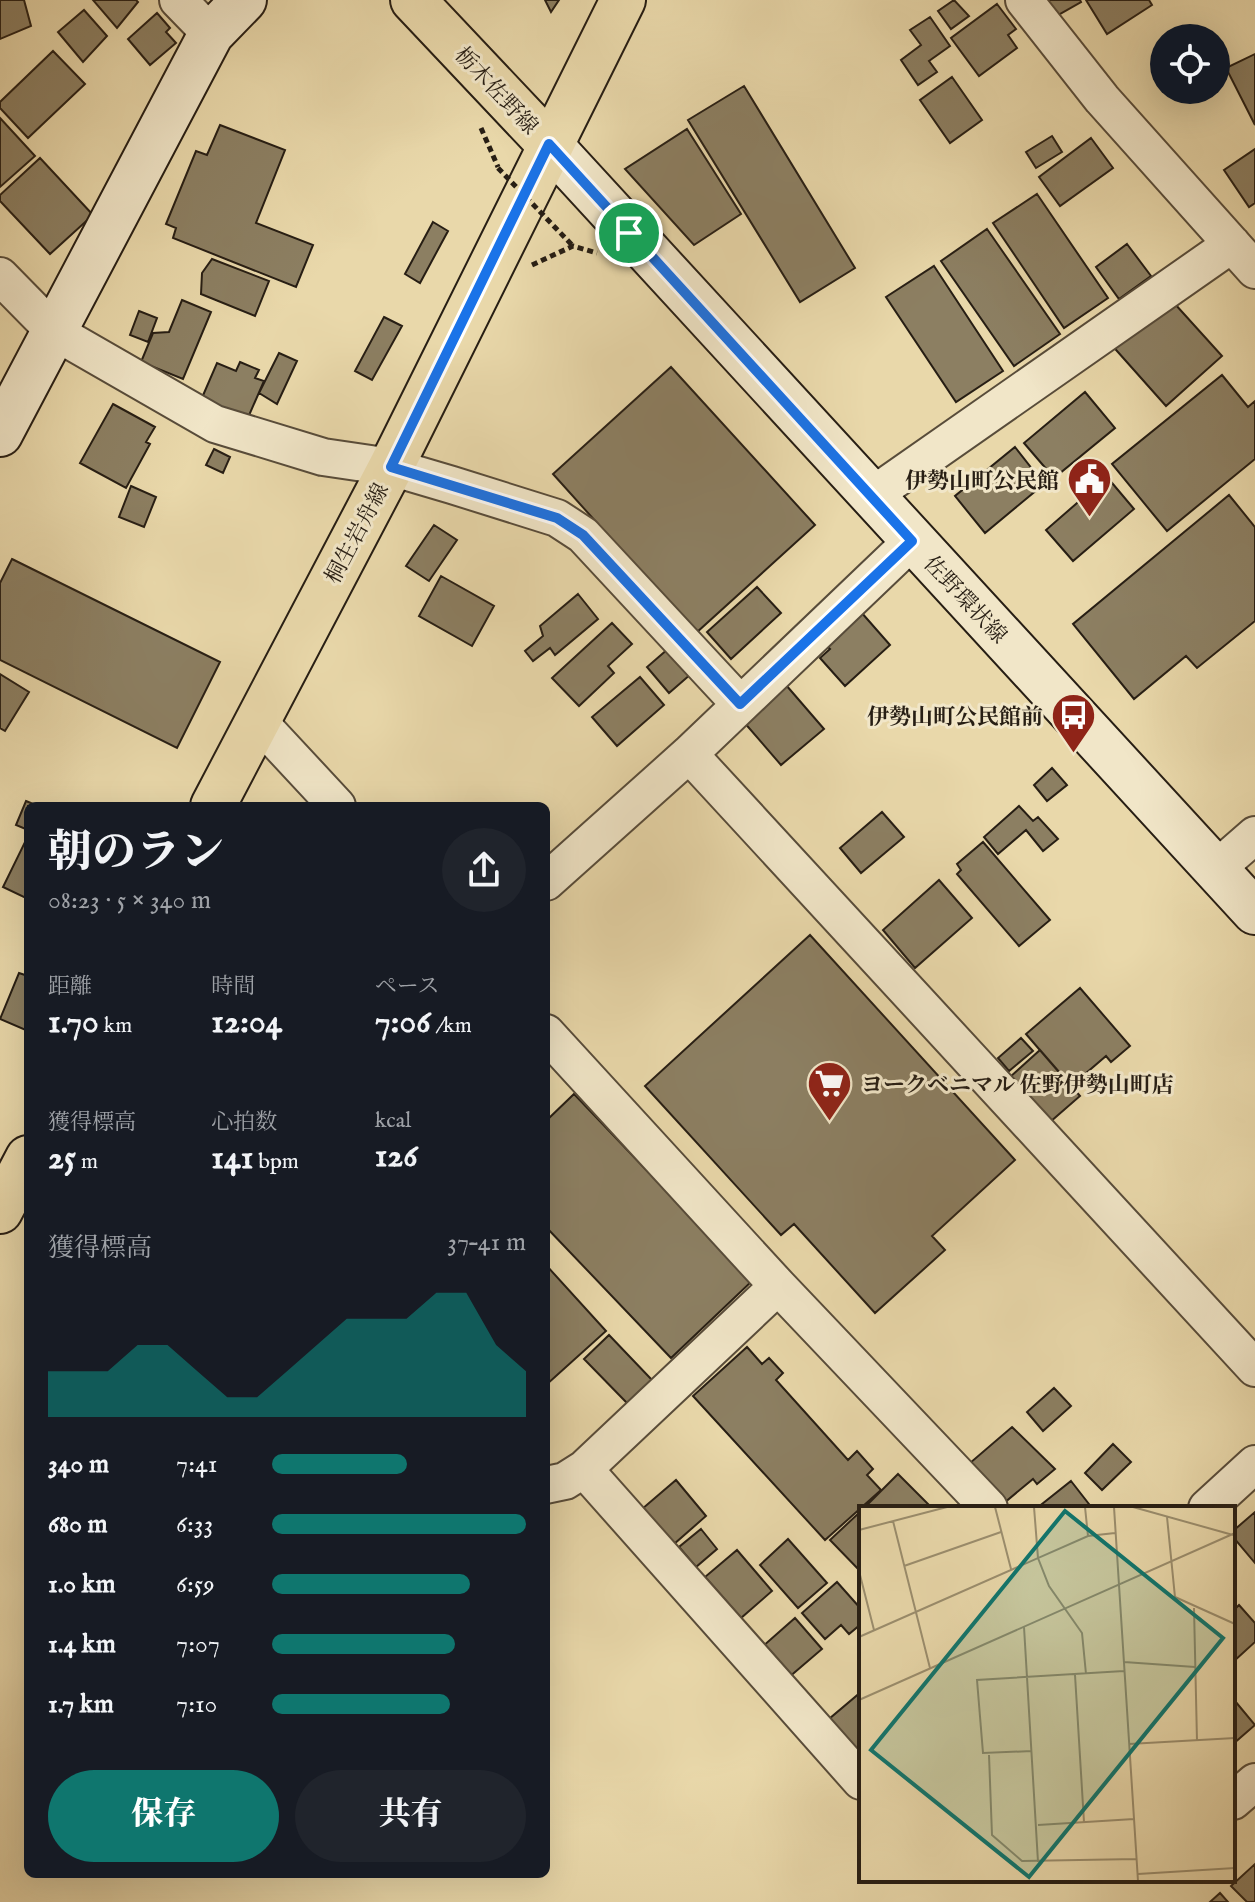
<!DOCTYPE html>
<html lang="ja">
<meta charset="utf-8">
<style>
body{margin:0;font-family:"IM FELL English","Noto Serif JP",serif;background:#20242c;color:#f1f3f6;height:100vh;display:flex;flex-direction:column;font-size:30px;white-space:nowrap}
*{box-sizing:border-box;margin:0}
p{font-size:26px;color:#9ea1a6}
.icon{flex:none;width:44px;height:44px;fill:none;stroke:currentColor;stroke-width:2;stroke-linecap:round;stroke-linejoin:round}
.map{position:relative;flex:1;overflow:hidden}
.panel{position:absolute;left:24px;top:802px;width:526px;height:1076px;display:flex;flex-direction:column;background:#171b24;border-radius:12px;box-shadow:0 8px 32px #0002}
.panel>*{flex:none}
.buttons{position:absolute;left:1150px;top:24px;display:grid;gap:16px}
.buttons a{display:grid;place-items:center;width:80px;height:80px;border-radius:50%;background:#171b24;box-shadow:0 8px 32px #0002;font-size:40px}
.pin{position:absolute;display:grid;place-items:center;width:68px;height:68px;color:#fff;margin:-34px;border:4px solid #fff;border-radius:50%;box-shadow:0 2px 8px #0007}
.round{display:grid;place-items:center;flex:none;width:84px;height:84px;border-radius:42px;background:#20242c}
.headline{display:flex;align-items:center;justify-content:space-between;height:136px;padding:0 24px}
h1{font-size:44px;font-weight:800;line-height:60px}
.stats{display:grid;grid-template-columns:repeat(3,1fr);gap:12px;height:136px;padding:8px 24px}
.stats div{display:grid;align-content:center}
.stats b{font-size:34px;font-weight:800}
.stats small{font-size:22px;font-weight:400}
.stats p{font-size:22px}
.chart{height:224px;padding:16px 24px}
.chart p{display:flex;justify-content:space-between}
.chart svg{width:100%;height:144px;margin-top:8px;fill:#0f766e;opacity:.7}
.button{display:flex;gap:16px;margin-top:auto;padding:16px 24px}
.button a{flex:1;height:92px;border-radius:48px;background:#0f766e;color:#fff;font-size:32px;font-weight:800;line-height:92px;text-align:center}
.button a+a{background:#20242c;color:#f1f3f6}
ul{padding:0 24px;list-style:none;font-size:26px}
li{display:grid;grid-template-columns:128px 96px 1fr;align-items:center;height:60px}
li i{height:20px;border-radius:10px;background:#0f766e}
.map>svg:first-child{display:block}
.building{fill:#8c7f62;stroke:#271e14;stroke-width:2}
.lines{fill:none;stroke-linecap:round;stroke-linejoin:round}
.street-casing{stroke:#584c3a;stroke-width:40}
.secondary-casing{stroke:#271e14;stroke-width:48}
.primary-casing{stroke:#271e14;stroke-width:48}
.path{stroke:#271e14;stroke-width:5;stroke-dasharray:6 4;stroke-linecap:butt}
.street{stroke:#f1e6c8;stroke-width:36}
.secondary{stroke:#f1e6c8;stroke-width:44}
.primary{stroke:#e9d8aa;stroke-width:44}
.path-bridge{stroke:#271e14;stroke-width:5;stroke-dasharray:6 4;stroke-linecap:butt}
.route-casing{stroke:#fff;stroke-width:16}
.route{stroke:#1a73e8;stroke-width:10}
.labels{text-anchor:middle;stroke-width:6;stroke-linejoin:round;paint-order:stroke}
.street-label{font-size:22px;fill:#271e14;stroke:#f1e6c8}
.poi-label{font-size:22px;font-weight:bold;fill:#271e14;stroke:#f1e6c8;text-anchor:end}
.inset-road{fill:none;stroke:#9b8e6e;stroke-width:2}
.view{fill:#0f766e;fill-opacity:0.15;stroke:#0f766e;stroke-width:4}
.inset-edge{fill:none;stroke:#271e14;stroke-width:4}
</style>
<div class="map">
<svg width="1255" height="1902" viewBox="0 0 1255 1902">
<rect width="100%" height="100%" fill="#e9d8aa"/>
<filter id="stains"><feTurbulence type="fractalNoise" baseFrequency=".0025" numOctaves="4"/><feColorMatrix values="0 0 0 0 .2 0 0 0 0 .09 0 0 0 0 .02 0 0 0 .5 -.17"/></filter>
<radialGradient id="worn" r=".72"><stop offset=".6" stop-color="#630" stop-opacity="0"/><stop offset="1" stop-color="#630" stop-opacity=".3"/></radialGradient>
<path class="building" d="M0,0H24L31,26L0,39Z
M93,0H136L138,2L117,28Z
M545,0H559L551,12Z
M954,0L969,16L951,29L938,11Z
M1041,0H1080L1081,2L1051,19Z
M1086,0H1149L1152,5L1107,34Z
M997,4L1016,29L1008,35L1017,48L979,76L951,38Z
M84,10L107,36L83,62L58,32Z
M157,13L170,28L166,32L176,43L150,65L128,39Z
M930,17L950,46L929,61L937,72L918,85L901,60L921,45L910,30Z
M53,51L85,84L28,138L0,108V102Z
M1255,54V125L1226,68Z
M952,77L982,120L950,143L920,100Z
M744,86L855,268L800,302L688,120Z
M0,118L35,156L0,187Z
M220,125L285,150L256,223L313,245L296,287L173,238L176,228L166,224L196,151L207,155Z
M687,129L741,214L694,245L625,169Z
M1052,136L1062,152L1036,168L1026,152Z
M1091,138L1113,168L1060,206L1039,177Z
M1255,149V203L1249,207L1224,170Z
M40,158L93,215L50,254L0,201V195Z
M1037,194L1108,298L1064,328L993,223Z
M433,222L448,231L420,283L405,274Z
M987,229L1060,334L1014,366L941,261Z
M1127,244L1151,276L1119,299L1096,267Z
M212,259L269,281L255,316L201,294L202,273Z
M934,266L1003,371L956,402L886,297Z
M1165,293L1222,356L1166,406L1109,342Z
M182,300L211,312L183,379L141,362L153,333L169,332Z
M139,311L157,318L148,342L130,335Z
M384,317L402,326L372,380L355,371Z
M279,353L297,361L277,404L259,393Z
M240,362L259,370L255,378L264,381L247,420L201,400L217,363L236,371Z
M671,367L815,525L696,633L553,474Z
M1222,375L1248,407L1255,401V459L1167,531L1112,464Z
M1085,392L1115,428L1054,478L1024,443Z
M113,404L155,427L146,442L150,444L126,488L80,463Z
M1015,447L1044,484L985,533L955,496Z
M214,449L230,457L223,473L206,465Z
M1107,477L1134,509L1073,561L1046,530Z
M131,486L156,497L144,527L119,517Z
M1229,495L1255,527V621L1197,668L1186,656L1134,699L1073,624Z
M434,525L457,540L429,581L406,566Z
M12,559L220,662L177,748L0,660V583Z
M441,576L494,606L472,646L419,616Z
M757,587L781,613L731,659L707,632Z
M578,594L598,619L555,655L550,648L533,661L525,651L543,636L540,626Z
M861,612L890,645L845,686L820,658L830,649L822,641Z
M612,623L632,644L608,666L614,673L579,706L552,678Z
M668,649L691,674L669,693L647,667Z
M0,674L29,692L5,731L0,728Z
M640,677L664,705L617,746L592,717Z
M786,685L824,729L781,765L743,721Z
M1052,768L1067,785L1047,801L1034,785Z
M26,801L38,806H28V830L16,825Z
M1019,806L1033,821L1038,817L1058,839L1043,851L1026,830L998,854L984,837Z
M882,812L904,837L861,873L840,848Z
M26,840L28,841V899L3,887Z
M983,842L1050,920L1019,946L957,874L961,870L957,864Z
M939,880L972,918L915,968L883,930Z
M810,935L1015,1160L932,1236L945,1250L875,1313L794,1224L781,1235L645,1086Z
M19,973L28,976V1031L0,1019Z
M1080,988L1130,1046L1111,1062L1106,1056L1071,1086L1026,1034Z
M1021,1038L1033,1051L1009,1071L998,1058Z
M1040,1050L1080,1096L1050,1122L1010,1077Z
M574,1094L752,1281L671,1358L546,1227V1121Z
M546,1265L606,1331L546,1385Z
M609,1335L652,1380L627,1403L584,1359Z
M747,1347L762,1364L769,1358L783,1373L776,1380L848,1460L857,1451L873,1469L867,1475L881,1490L825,1540L693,1396Z
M1054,1388L1071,1406L1043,1431L1027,1412Z
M1012,1427L1055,1469L1037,1484L1033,1479L1004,1503L970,1463Z
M1113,1444L1131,1462L1102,1490L1085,1473Z
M898,1474L932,1508H864Z
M676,1480L706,1516L674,1544L642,1509Z
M1071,1481L1092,1508H1037Z
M861,1511V1572L830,1540Z
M1255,1512V1563L1233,1537V1531Z
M701,1529L717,1549L696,1567L679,1547Z
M788,1539L827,1583L798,1608L760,1565Z
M737,1550L772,1591L741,1618L705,1577Z
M837,1582L861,1609V1624L849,1634L841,1625L825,1639L802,1613Z
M1239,1605L1255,1623V1642L1233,1662V1611Z
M795,1618L822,1649L788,1678L762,1647Z
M861,1692V1745L855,1751L829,1719Z
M1235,1701L1255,1725L1233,1744V1703Z
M1255,1864V1902H1247L1231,1886Z
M1220,1893L1228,1902H1210Z"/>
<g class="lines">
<defs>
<path id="street" d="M178,0L211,34
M1024,0L1102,99L1255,270
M0,276L55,332L215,424L323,457L391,467L452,485L557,518L583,535L740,704
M870,497L1232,244
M258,721L337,806
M689,754L1255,1368
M1216,869L1255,835
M546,882L689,754L912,541
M546,1033L778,1286L989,1508
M584,1469L861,1781
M546,1485L565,1481L584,1469L778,1286
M1207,1508L1255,1464
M1233,1801L1255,1782"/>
<path id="secondary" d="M549,144L1255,912
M0,434L211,34L244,0"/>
<path id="primary" d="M413,0L549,144
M213,806L391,467L623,0
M0,1211L28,1158"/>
</defs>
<use href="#street" class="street-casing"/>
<use href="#secondary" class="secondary-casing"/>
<use href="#primary" class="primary-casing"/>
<path class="path" d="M481,128L498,167
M532,265L573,246L597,253"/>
<use href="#street" class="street"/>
<use href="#secondary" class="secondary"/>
<use href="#primary" class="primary"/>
<path class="path-bridge" d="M498,168L573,246"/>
</g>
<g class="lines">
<defs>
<path id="route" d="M549,144L912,541L740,704L583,535L557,518L391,467Z"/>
</defs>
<use href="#route" class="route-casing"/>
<use href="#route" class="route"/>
</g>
<defs>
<symbol id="civic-pin" viewBox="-11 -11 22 30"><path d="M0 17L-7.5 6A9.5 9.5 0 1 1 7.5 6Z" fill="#8f2418" stroke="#f1e6c8"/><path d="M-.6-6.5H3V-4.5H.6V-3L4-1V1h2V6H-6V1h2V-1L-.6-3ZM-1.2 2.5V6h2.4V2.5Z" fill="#fff"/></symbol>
<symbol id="bus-pin" viewBox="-11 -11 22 30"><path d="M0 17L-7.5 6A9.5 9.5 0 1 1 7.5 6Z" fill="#8f2418" stroke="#f1e6c8"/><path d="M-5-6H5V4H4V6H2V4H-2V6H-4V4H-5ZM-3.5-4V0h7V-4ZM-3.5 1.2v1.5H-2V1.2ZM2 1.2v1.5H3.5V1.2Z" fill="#fff"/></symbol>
<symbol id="supermarket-pin" viewBox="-11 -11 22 30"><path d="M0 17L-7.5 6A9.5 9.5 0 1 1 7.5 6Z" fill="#8f2418" stroke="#f1e6c8"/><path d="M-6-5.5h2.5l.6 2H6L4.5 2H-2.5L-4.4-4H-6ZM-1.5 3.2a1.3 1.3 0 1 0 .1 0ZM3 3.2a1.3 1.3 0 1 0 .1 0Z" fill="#fff"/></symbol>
</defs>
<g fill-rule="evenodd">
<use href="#civic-pin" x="1064" y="454" width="51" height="69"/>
<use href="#bus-pin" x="1048" y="690" width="51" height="69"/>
<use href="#supermarket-pin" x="804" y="1058" width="51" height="69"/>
</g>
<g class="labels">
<g class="street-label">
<text transform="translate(497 90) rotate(47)" y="8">栃木佐野線</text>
<text transform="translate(356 533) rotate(-62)" y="8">桐生岩舟線</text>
<text transform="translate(966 599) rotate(47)" y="8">佐野環状線</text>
</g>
<g class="poi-label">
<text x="1059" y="488">伊勢山町公民館</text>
<text x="1043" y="724">伊勢山町公民館前</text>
<text x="861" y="1092" text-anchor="start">ヨークベニマル 佐野伊勢山町店</text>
</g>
</g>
<g transform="translate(859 1506)">
<rect width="376" height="376" fill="#e9d8aa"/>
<path class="inset-road" d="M136,1L152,63M175,1L179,52L190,80L223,127L227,168M226,1L229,30M255,1L279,375M274,1L374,29M308,11L316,91L376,118M34,15L71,162M0,24L88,1M45,60L142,26M0,65L15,124M335,102L338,235M165,121L179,356M0,131L229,30L256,27M265,156L336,161M216,169L225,316M0,194L376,27M270,238L376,232M173,245L124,247L118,174L265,165M130,249L133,329L163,355L278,353M179,319L275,313M279,368L376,362"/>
<path class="view" d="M206,5L364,132L170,371L12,244Z"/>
<rect width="376" height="376" class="inset-edge"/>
</g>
<rect width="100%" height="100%" filter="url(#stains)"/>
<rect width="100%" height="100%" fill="url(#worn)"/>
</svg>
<div class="buttons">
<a><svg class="icon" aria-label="locate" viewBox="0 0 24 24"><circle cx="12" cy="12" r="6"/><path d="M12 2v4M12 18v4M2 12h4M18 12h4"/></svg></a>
</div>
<div class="pin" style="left:629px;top:233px;background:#1e9e55"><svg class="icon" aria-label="arrive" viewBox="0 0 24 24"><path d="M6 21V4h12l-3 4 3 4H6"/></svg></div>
<section class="panel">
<div class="headline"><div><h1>朝のラン</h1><p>08:23 · 5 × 340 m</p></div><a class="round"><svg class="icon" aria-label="share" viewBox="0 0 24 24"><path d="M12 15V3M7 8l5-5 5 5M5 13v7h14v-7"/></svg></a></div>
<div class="stats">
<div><p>距離</p><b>1.70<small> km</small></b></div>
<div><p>時間</p><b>12:04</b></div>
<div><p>ペース</p><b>7:06<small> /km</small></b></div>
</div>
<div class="stats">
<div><p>獲得標高</p><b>25<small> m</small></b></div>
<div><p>心拍数</p><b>141<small> bpm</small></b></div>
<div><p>kcal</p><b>126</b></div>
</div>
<div class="chart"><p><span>獲得標高</span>37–41 m</p>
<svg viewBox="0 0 160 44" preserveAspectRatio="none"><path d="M0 44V30L10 30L20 30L30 22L40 22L50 30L60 38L70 38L80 30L90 22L100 14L110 14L120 14L130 6L140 6L150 22L160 30V44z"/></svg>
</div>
<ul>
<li><b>340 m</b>7:41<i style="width:53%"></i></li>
<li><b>680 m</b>6:33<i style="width:100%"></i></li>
<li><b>1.0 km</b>6:59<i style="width:78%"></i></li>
<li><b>1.4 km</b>7:07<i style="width:72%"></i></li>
<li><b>1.7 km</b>7:10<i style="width:70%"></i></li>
</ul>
<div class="button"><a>保存</a><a>共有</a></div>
</section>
</div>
